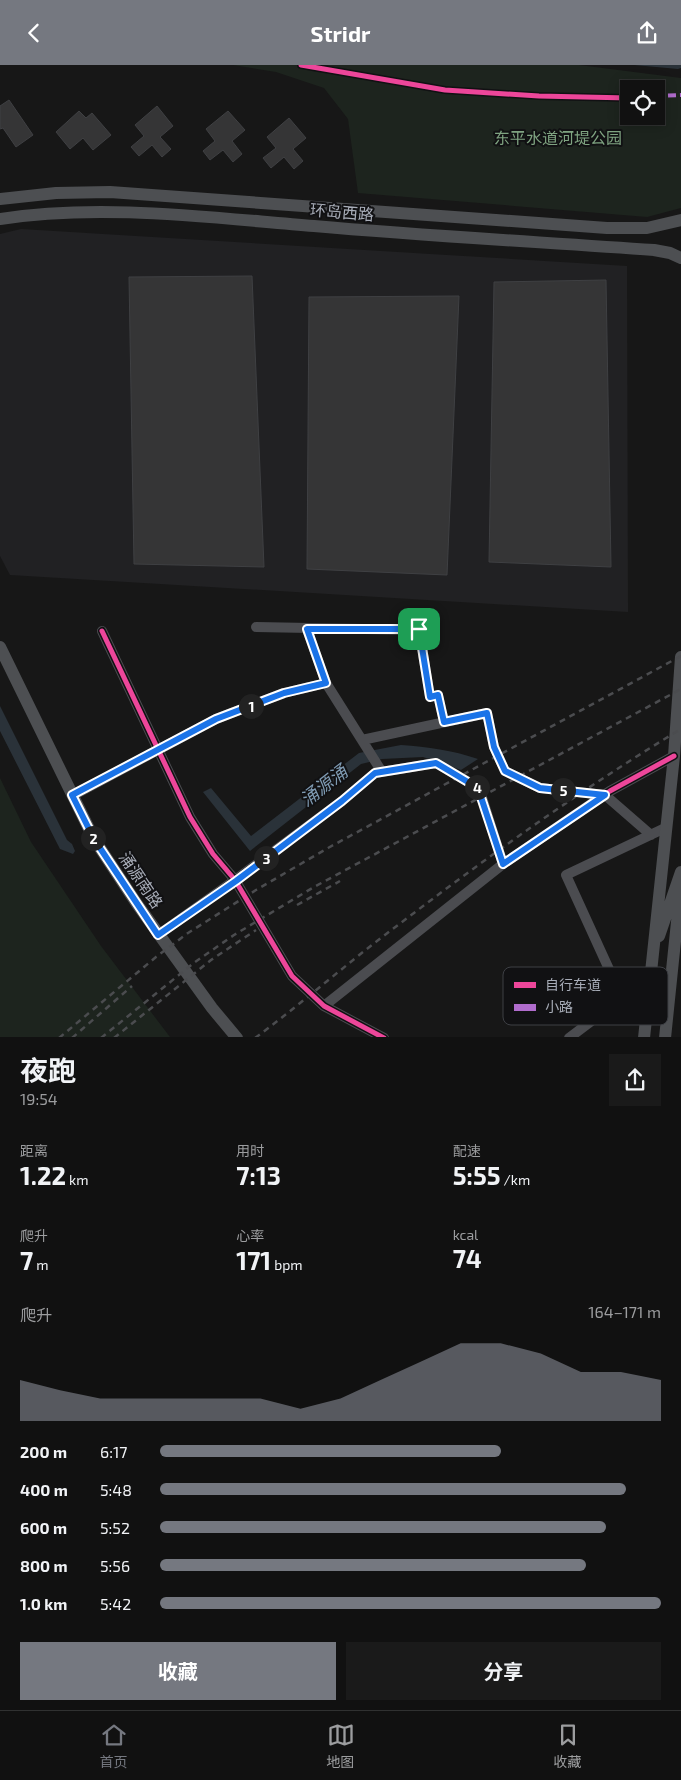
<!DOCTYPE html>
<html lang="zh">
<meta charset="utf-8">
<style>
body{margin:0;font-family:"Exo 2","Noto Sans SC",sans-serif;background:#1a1a1a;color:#f1f3f6;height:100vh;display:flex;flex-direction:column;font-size:19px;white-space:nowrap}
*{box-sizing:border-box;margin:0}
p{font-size:16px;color:#9c9d9f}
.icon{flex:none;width:28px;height:28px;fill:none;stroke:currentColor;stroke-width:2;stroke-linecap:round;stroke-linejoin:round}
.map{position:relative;height:972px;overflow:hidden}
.side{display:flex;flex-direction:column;background:#111;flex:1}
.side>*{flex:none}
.fabs{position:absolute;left:620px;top:15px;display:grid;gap:10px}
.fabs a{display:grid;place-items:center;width:45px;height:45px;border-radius:0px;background:#111;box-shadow:0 2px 12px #0003,0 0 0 1px #303131;font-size:25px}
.pin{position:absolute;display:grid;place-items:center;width:42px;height:42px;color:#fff;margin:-21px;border-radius:10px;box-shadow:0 2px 8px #0006}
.km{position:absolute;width:25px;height:25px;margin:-12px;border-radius:50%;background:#222;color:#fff;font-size:14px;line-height:25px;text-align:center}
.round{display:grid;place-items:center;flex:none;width:52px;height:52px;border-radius:0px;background:#1a1a1a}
.headline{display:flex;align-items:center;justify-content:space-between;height:85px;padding:0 20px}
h1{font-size:28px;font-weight:700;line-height:38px}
.metrics{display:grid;grid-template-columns:repeat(3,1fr);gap:8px;height:85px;padding:5px 20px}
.metrics div{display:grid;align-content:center}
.metrics b{font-size:25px;font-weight:700}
.metrics small{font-size:14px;font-weight:400}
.metrics p{font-size:14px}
.chart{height:140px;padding:10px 20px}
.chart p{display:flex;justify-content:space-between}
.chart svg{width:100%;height:90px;margin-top:5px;fill:#757880;opacity:.7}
.cta{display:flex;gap:10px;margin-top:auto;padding:10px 20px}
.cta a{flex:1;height:58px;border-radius:0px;background:#757880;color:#fff;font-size:20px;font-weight:700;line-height:58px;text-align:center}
.cta a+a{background:#1a1a1a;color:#f1f3f6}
ul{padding:0 20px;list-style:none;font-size:16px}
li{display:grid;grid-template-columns:80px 60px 1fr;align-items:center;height:38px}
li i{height:12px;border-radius:6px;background:#757880}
header{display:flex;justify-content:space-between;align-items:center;height:65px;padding:0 20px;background:#757880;color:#fff;font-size:22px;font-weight:700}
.dock{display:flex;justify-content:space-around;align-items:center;height:70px;border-top:1px solid #303131;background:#111;font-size:14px;color:#9c9d9f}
.dock a{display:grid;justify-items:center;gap:2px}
.dock .active{color:#757880}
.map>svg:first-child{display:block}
.built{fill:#212123}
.green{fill:#1d241e;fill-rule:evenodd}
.water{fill:#2a3239}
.building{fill:#353536;stroke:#3f4043}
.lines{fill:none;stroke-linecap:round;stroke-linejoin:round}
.minor{stroke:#4b4c50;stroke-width:10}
.major{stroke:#4d4f52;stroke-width:12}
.rail{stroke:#4b4c4f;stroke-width:2.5;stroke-dasharray:6 5;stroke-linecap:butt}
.quiet{stroke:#b06ccc;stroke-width:4;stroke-dasharray:8 4;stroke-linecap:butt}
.cycleway-casing{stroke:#111113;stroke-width:8}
.cycleway{stroke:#ed469a;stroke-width:5}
.route-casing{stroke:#fff;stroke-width:10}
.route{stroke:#1a73e8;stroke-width:6}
.labels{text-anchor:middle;stroke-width:4;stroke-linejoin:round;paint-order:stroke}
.park-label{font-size:16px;fill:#7fa381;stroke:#111113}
.street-label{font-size:16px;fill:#a8adb8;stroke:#111113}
.water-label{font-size:18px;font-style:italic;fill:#7f9bb3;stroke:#111113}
.key{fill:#111113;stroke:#3e4045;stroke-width:1}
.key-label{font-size:14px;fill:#a8adb8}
</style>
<header><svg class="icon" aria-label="back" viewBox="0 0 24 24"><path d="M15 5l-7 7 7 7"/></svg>Stridr<svg class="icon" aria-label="share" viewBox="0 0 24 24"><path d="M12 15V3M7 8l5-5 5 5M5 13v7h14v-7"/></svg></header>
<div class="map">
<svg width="681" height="973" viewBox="0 0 681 973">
<rect width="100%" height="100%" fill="#171717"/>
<path class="built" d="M21,164L627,201L628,547L10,510L0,491V169Z"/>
<path class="green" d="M233,0H579L681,13V143L647,152L358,128L348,54L324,23L276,7ZM629,24H656V51H629Z
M0,713L31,777L101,881L170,972H0Z"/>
<path class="water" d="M634,0H681V3L678,4Z
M0,641L67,775L72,779L75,786L73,789L60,784L0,666Z
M401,680C428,682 452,685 478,694L461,705L423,692L382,694L361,699L250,786L203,727L211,723L251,771L359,688Z"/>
<path class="building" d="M9,35L33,70L16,82L3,63L0,64V41Z
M157,41L173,61L160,72L171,84L162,92L152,80L139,91L131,82L144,71L135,60Z
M79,46L86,53L92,48L111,70L93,85L83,73L70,84L56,67Z
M228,46L245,65L232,76L242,89L233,97L223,85L210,95L203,86L215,76L206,64Z
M289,53L306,73L293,84L303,96L294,104L284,92L271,103L263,93L276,83L267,72Z
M252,211L264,502L134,499L129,212Z
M606,215L611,502L489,497L494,217Z
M459,231L447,510L307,504L309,232Z"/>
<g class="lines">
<path class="minor" d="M256,562L419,565L430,632L438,630L444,657
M307,564L326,618L382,707
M102,566L190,752L213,789L235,815L292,911L324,941L384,973
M362,675L487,648L494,682L505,706L540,723L605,730L651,770
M72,731L216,654L284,628L326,618
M158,870L235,815L342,736L375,708L436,698L479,723L503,799L610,726L674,691
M324,941L503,799
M645,958L624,937L566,810L665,763
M569,973L606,945L624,937"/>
<path class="major" d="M0,134L56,128L110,127L607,163H647L681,155
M0,154C101,138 212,153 314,161C427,171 541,177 654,185L670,188L681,193
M0,582L94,774L137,839L212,943L237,973
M659,871L681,807
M644,973L674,691L681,592
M665,973L681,818"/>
<path class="rail" d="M297,840L340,816
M59,973L156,892L188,868L256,825L328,783L681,591
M72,973L132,921
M101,973L195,897L234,870L314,822L681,624
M114,973L211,895L256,865
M255,973C297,942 336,908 377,876C475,801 575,728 681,664"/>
<path class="quiet" d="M656,31L681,30"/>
<defs>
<path id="cycleway" d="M301,0L445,25L539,31L629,33
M102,566L190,752L213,789L235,815L292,911L324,941L384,973
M158,870L235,815L342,736L375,708L436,698L479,723L503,799L610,726L674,691"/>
</defs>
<use href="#cycleway" class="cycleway-casing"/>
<use href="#cycleway" class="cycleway"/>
</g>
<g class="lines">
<defs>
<path id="route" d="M307,564H419L430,632L438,630L444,657L487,648L494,682L505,706L540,723L605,730L503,799L478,723L436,698L375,708L342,736L236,816L158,870L94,774L72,730L216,654L284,628L326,618Z"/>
</defs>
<use href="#route" class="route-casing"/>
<use href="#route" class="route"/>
</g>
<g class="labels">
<g class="park-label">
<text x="558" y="79">东平水道河堤公园</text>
</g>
<g class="street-label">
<text transform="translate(342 147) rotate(5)" y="6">环岛西路</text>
<text transform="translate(141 815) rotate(56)" y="6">涌源南路</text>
</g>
<g class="water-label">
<text transform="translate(324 721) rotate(-38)" y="6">涌源涌</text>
</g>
</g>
<rect x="503" y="902" width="165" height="58" rx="8" class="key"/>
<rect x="514" y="917" width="22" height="6" fill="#ed469a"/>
<rect x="514" y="939" width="22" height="7" fill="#b06ccc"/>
<g class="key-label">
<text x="545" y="925">自行车道</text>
<text x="545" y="947">小路</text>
</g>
</svg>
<div class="fabs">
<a><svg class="icon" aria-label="locate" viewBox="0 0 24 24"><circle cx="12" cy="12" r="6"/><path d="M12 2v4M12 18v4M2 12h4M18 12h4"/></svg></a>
</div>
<div class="pin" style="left:419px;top:564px;background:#1e9e55"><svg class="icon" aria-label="arrive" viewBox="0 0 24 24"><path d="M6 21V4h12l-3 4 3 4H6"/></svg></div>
<b class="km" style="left:251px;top:641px">1</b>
<b class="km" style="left:93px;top:773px">2</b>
<b class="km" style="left:266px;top:793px">3</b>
<b class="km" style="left:477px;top:722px">4</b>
<b class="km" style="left:563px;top:725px">5</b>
</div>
<section class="side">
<div class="headline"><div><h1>夜跑</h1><p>19:54</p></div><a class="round"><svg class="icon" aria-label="share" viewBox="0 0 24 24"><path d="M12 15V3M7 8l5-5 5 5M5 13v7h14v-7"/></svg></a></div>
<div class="metrics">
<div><p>距离</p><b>1.22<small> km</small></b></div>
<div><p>用时</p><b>7:13</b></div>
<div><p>配速</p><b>5:55<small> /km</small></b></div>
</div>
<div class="metrics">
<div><p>爬升</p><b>7<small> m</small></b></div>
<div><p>心率</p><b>171<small> bpm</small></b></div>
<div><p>kcal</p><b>74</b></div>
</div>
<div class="chart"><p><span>爬升</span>164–171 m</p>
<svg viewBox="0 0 160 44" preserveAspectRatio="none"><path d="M0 44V24L10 29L20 33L30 33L40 33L50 33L60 33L70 38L80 33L90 24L100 15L110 6L120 6L130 11L140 20L150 20L160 24V44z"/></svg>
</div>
<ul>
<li><b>200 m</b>6:17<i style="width:68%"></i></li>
<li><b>400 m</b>5:48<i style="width:93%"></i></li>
<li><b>600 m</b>5:52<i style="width:89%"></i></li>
<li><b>800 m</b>5:56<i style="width:85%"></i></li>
<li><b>1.0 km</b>5:42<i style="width:100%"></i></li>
</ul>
<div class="cta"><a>收藏</a><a>分享</a></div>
</section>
<nav class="dock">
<a class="active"><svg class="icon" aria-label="home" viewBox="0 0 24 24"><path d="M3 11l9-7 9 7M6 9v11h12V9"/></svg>首页</a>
<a><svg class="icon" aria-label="map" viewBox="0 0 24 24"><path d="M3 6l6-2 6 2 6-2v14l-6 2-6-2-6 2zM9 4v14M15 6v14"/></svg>地图</a>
<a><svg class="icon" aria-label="saved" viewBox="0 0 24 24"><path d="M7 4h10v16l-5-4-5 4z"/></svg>收藏</a>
</nav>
